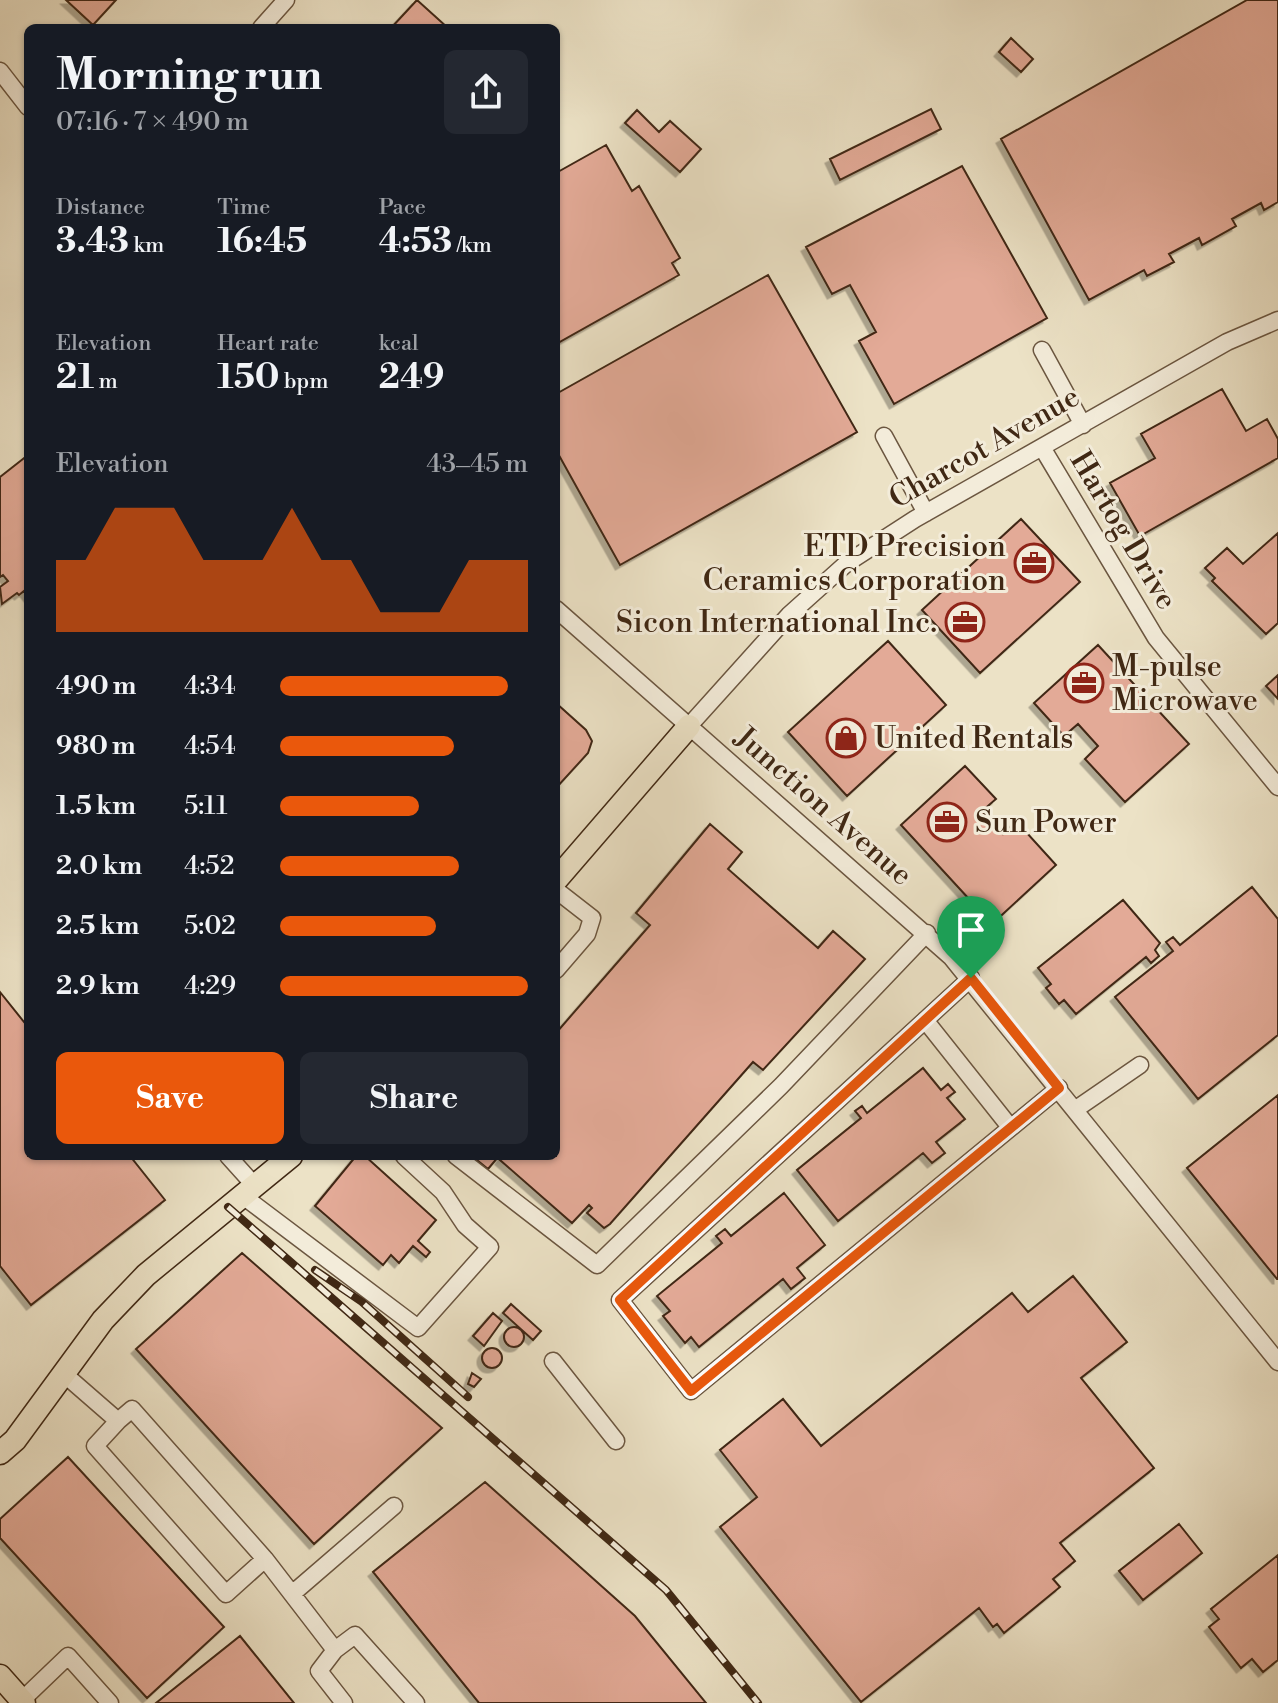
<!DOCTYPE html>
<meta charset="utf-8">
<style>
body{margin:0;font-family:"Libre Bodoni",serif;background:#242831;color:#f1f3f6;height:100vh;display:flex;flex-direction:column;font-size:30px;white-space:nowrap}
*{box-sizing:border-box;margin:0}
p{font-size:26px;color:#9ea1a6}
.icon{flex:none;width:44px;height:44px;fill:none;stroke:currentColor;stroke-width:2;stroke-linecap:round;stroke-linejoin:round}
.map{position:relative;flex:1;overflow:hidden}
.side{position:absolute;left:24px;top:24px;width:536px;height:1136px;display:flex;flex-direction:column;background:#171b24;border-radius:12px;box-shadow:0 2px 6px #0004}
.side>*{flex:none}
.pin{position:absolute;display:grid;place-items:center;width:68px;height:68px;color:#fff;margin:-82px -34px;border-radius:50% 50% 50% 0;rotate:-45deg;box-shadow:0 0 8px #0007}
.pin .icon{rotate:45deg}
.round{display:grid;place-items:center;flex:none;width:84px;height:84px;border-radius:12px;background:#242831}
.head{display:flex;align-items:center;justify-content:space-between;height:136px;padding:0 32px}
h1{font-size:44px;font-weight:700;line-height:60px}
.metrics{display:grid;grid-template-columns:repeat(3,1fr);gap:12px;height:136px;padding:8px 32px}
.metrics div{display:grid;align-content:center}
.metrics b{font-size:34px;font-weight:700}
.metrics small{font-size:22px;font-weight:400}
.metrics p{font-size:22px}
.chart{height:224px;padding:16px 32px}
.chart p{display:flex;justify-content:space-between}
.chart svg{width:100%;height:144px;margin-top:8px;fill:#ea580c;opacity:.7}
.cta{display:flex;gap:16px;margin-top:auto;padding:16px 32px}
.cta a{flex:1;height:92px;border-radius:12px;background:#ea580c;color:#fff;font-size:32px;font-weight:700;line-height:92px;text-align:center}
.cta a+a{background:#242831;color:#f1f3f6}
ul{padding:0 32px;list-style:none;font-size:26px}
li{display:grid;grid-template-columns:128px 96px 1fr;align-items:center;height:60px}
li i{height:20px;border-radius:10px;background:#ea580c}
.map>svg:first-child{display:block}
.building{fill:#e3aa97;stroke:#402814;stroke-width:2;filter:url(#shadow)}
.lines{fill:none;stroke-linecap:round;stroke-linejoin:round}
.minor-casing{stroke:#6b5640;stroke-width:19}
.major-casing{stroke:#402814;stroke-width:25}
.minor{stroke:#f3ecda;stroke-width:16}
.major{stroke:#ece2c6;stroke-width:22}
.rail-casing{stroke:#402814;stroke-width:8}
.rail{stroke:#f3ecda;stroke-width:5;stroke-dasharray:15;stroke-linecap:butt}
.route-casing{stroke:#fff;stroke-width:16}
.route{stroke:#ea580c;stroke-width:10}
.labels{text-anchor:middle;stroke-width:6;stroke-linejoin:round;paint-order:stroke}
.street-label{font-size:30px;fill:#402814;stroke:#f3ecda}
.poi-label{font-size:30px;fill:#402814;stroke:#f3ecda;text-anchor:start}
</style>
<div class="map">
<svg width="1278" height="1703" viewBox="0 0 1278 1703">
<defs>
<filter id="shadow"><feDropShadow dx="-4.5" dy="4.5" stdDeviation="0" flood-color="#0004"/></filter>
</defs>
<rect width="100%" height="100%" fill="#ece2c6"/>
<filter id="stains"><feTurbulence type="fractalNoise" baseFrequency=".0025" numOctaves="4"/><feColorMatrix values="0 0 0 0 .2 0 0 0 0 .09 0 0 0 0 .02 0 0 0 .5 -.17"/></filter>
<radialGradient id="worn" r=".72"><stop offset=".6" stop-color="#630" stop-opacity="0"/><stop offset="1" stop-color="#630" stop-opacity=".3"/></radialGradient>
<path class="building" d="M66,0H116L93,25Z
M417,0L448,28H391Z
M1247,0H1278V202L1264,210L1261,203L1232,219L1236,226L1202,245L1199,238L1169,254L1174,262L1147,276L1144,270L1089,300L1001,139Z
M1011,38L1033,59L1021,72L999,52Z
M931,109L941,129L840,180L830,159Z
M637,110L659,132L670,121L701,149L680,172L625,123Z
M606,145L632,191L639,186L680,258L672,263L679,275L556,344V173Z
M962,166L1047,318L894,404L859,341L876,332L850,285L832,294L806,247Z
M768,275L857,432L620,565L556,450V394Z
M1222,389L1246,431L1267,419L1278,439V458L1140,536L1110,483L1155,458L1141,434Z
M28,455V596L24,591L19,595L17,593L2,604L0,587L8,581L3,575L0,577V477Z
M1021,519L1080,582L980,673L922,610Z
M1278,533V623L1266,634L1212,581L1215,578L1205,568L1227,548L1243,564Z
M888,641L946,705L847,796L788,732Z
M1098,645L1189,744L1125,802L1085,759L1098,746L1078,724L1064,736L1034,703Z
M1278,675V699L1266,686Z
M556,703L586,730L592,741L588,753L557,787Z
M965,766L996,799L982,811L1003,834L1016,821L1056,865L992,924L901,825Z
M710,824L742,852L728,869L818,948L833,931L865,959L763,1070L753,1062L610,1224L604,1228L587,1213L592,1208L589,1205L572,1223L500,1160L503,1156H556V1033L650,925L636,913Z
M1252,887L1278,919V1035L1198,1099L1115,997L1173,951L1166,942L1173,937L1180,945Z
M1123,900L1160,943L1155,950L1159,956L1151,963L1146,957L1076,1014L1064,1000L1059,1004L1046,988L1051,984L1038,968Z
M0,992L28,1027V1156H130L165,1200L31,1305L0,1266Z
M923,1068L941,1090L948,1084L955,1092L947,1098L965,1119L936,1142L945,1153L932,1163L923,1153L838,1221L797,1170L861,1118L855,1111L862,1106L867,1113Z
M1278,1095V1279H1277L1187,1168Z
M356,1156H365L436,1220L418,1241L430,1252L426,1257L413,1246L399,1263L391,1255L383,1265L315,1206Z
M472,1156H499L488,1169Z
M784,1193L825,1245L797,1268L805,1278L791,1289L783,1279L699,1347L691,1337L685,1343L663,1316L670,1311L657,1296L722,1243L716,1236L725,1229L731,1236Z
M242,1253L442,1428L314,1544L136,1349Z
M1073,1276L1127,1342L1081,1378L1154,1468L1060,1543L1075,1561L1053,1579L1060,1587L1004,1633L997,1624L993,1627L979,1608L861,1702L720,1527L757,1497L720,1450L783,1399L821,1446L1012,1293L1028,1312Z
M511,1304L541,1331L533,1340L503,1313Z
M493,1313L502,1321L484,1346L473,1336Z
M504 1337a10 10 0 1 1 20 0a10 10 0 1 1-20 0Z
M482 1358a10 10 0 1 1 20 0a10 10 0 1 1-20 0Z
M472,1373L481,1379L474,1387L468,1384Z
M68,1457L224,1627L147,1698L0,1538V1519Z
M485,1482L635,1616L706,1703H479L373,1572Z
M1179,1524L1202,1553L1143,1600L1119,1571Z
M1278,1555V1660L1263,1672L1252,1659L1241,1668L1209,1627L1219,1619L1211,1609Z
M240,1636L294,1703H156Z"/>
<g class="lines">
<defs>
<path id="minor" d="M261,28L286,0
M0,71L28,107
M1042,350L1083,425
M884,436L926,513
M1043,449L1156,638L1278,787
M556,609L951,957L1278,1362
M689,726L789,615L847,563L915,519L1227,342L1278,320
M556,890L592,918L587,934L556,970
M971,978L620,1300L691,1391L1059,1088
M925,1020L1010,1127
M1076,1109L1140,1065
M228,1156L255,1186
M456,1156L597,1265L781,1086L927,933
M243,1196L418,1328L490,1247L465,1225L443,1192L404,1156
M553,1361L616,1441
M64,1374L118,1421L95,1446L226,1594L265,1559L335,1650
M118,1421L132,1409L265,1559
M292,1594L394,1506
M22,1700L68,1656L110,1703
M344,1703L319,1671L335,1650L355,1635L416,1703"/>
<path id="major" d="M556,880L689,726
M0,1453L15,1440L103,1320L146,1275L291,1156
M0,1676L24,1703"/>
</defs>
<use href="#minor" class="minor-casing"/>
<use href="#major" class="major-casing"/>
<use href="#minor" class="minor"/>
<use href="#major" class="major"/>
<defs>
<path id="rail" d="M228,1207L666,1590L758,1703
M315,1270L362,1302L468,1397"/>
</defs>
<use href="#rail" class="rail-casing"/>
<use href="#rail" class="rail"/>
</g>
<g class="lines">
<defs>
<path id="route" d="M971,978L1059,1088L691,1391L620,1300Z"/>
</defs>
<use href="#route" class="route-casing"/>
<use href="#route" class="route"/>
</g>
<defs>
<symbol id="office-ring" viewBox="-11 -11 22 22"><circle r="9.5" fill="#f3ecda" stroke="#8f2418" stroke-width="1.5"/><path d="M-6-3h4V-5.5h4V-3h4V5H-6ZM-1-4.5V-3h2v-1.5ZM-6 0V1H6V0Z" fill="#8f2418"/></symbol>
<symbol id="shop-ring" viewBox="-11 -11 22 22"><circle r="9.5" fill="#f3ecda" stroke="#8f2418" stroke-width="1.5"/><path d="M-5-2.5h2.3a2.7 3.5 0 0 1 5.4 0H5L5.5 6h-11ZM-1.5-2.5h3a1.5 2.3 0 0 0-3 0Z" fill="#8f2418"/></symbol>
</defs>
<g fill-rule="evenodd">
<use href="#office-ring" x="1012" y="541" width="44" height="44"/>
<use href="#office-ring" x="943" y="600" width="44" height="44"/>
<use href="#office-ring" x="1062" y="661" width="44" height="44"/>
<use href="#shop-ring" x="824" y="716" width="44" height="44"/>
<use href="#office-ring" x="925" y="800" width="44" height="44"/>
</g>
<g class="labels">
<g class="street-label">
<text transform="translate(984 447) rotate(-30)" y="10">Charcot Avenue</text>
<text transform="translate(1124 530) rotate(59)" y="10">Hartog Drive</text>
<text transform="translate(824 806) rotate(41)" y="10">Junction Avenue</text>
</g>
<g class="poi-label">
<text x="1006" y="556" text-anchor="end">ETD Precision<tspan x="1006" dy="34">Ceramics Corporation</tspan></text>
<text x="937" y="632" text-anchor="end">Sicon International Inc.</text>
<text x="1112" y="676">M-pulse<tspan x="1112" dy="34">Microwave</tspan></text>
<text x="874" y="748">United Rentals</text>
<text x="975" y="832">Sun Power</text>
</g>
</g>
<rect width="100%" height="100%" filter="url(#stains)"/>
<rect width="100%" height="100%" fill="url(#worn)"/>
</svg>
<div class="pin" style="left:971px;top:978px;background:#1e9e55"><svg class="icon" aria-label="arrive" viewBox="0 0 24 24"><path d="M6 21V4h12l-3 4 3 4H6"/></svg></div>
<section class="side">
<div class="head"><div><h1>Morning run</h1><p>07:16 · 7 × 490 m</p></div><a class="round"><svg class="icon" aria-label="share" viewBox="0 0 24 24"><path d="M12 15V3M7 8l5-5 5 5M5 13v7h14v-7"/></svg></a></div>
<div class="metrics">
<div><p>Distance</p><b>3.43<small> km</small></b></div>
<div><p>Time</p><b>16:45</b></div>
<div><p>Pace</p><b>4:53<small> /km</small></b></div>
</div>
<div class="metrics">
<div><p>Elevation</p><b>21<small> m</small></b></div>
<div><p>Heart rate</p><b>150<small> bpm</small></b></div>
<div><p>kcal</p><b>249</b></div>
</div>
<div class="chart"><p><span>Elevation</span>43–45 m</p>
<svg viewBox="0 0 160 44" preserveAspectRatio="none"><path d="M0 44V22L10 22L20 6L30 6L40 6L50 22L60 22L70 22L80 6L90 22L100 22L110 38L120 38L130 38L140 22L150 22L160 22V44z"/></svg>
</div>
<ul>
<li><b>490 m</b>4:34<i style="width:92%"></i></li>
<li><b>980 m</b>4:54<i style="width:70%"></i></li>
<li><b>1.5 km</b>5:11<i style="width:56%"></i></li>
<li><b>2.0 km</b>4:52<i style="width:72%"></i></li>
<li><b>2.5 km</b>5:02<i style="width:63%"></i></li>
<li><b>2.9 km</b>4:29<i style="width:100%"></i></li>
</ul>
<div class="cta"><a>Save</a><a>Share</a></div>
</section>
</div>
